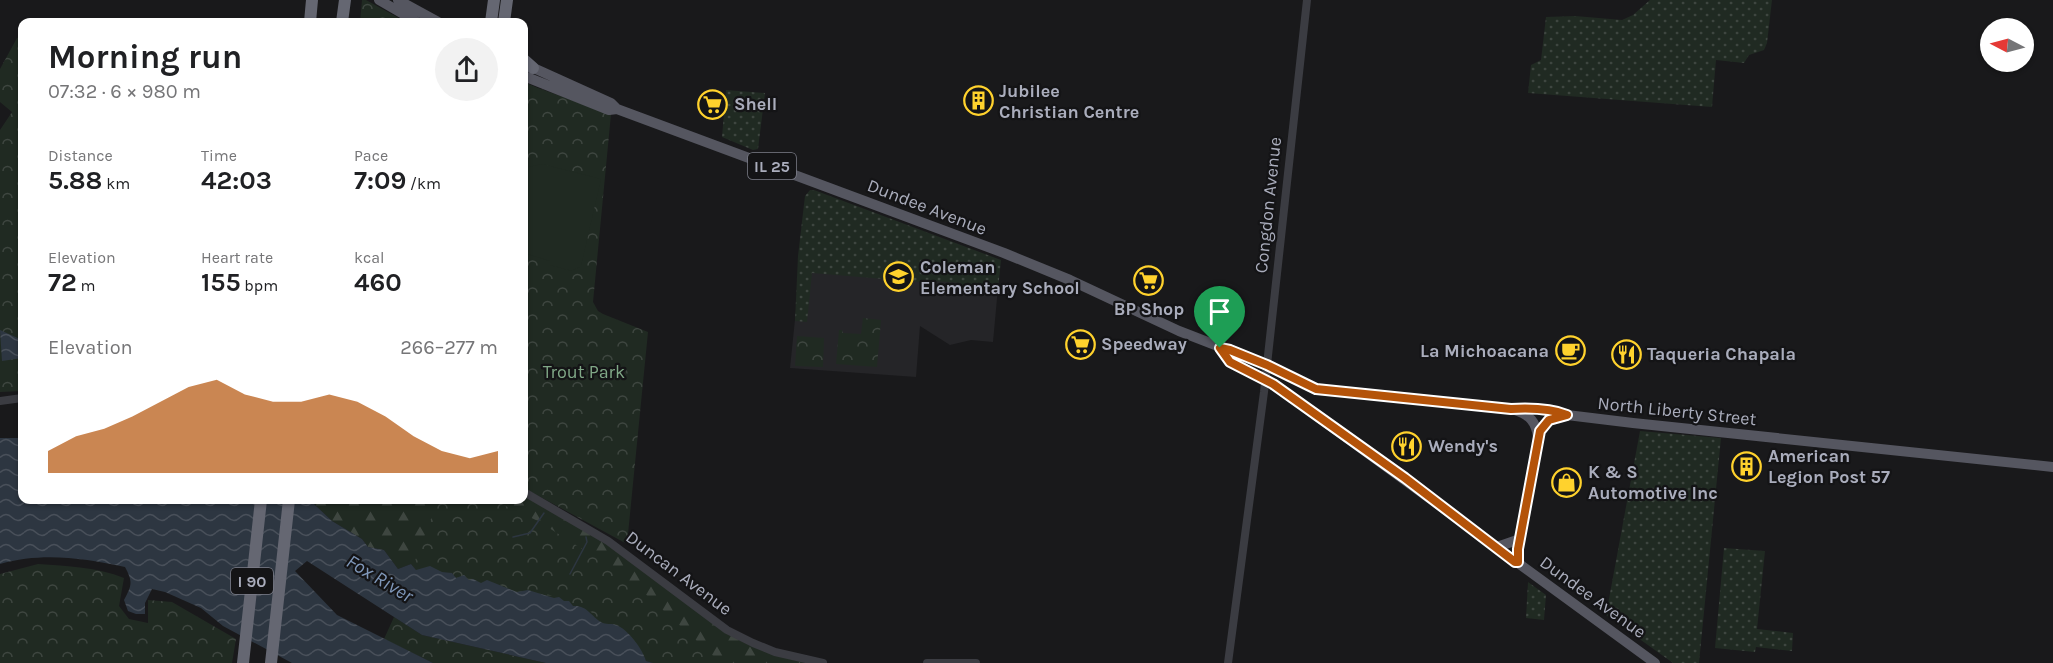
<!DOCTYPE html>
<meta charset="utf-8">
<style>
body{margin:0;font-family:Karla,sans-serif;background:#f2f2f2;color:#202124;height:100vh;display:flex;flex-direction:column;font-size:22px;white-space:nowrap}
*{box-sizing:border-box;margin:0}
p{font-size:20px;color:#757577}
.icon{flex:none;width:33px;height:33px;fill:none;stroke:currentColor;stroke-width:2;stroke-linecap:round;stroke-linejoin:round}
.map{position:relative;flex:1;overflow:hidden}
.side{position:absolute;left:18px;top:18px;width:510px;height:486px;display:flex;flex-direction:column;background:#fff;border-radius:12px;box-shadow:0 2px 4px #0004}
.side>*{flex:none}
.needle{width:39px;rotate:276deg}
.fabs{position:absolute;left:1980px;top:18px;display:grid;gap:12px}
.fabs a{display:grid;place-items:center;width:54px;height:54px;border-radius:50%;background:#fff;box-shadow:0 2px 4px #0004;font-size:30px}
.pin{position:absolute;display:grid;place-items:center;width:51px;height:51px;color:#fff;margin:-62px -26px;border-radius:50% 50% 50% 0;rotate:-45deg;box-shadow:0 0 6px #0007}
.pin .icon{rotate:45deg}
.round{display:grid;place-items:center;flex:none;width:63px;height:63px;border-radius:32px;background:#f2f2f2}
.headline{display:flex;align-items:center;justify-content:space-between;height:102px;padding:0 30px}
h1{font-size:33px;font-weight:700;line-height:45px}
.figures{display:grid;grid-template-columns:repeat(3,1fr);gap:9px;height:102px;padding:6px 30px}
.figures div{display:grid;align-content:center}
.figures b{font-size:26px;font-weight:700}
.figures small{font-size:16px;font-weight:400}
.figures p{font-size:16px}
.chart{height:168px;padding:12px 30px}
.chart p{display:flex;justify-content:space-between}
.chart svg{width:100%;height:108px;margin-top:6px;fill:#b45309;opacity:.7}
.map>svg:first-child{display:block}
.built{fill:#252528}
.grass{fill:url(#grass-dots)}
.forest{fill:url(#forest-firs)}
.park{fill:url(#park-crowns)}
.garden{fill:#202a22}
.water{fill:url(#water-waves)}
.lines{fill:none;stroke-linecap:round;stroke-linejoin:round}
.stream{stroke:#2d3641;stroke-width:1.5}
.minor{stroke:#3b3c42;stroke-width:8}
.major{stroke:#555660;stroke-width:10}
.highway{stroke:#656772;stroke-width:12}
.route-casing{stroke:#fff;stroke-width:12}
.route{stroke:#b45309;stroke-width:8}
.labels{text-anchor:middle;stroke-width:4.5;stroke-linejoin:round;paint-order:stroke}
.shield{fill:#141416;stroke:#7d7f8a;stroke-width:1.5}
.shield-label{font-size:16px;font-weight:bold;fill:#aaadbc}
.poi-label{font-size:18px;font-weight:bold;fill:#aaadbc;stroke:#141416;text-anchor:start}
.street-label{font-size:18px;fill:#aaadbc;stroke:#141416}
.park-label{font-size:18px;fill:#80a887;stroke:#141416}
.water-label{font-size:20px;font-style:italic;fill:#7f97b9;stroke:#141416}
</style>
<div class="map">
<svg width="2053" height="663" viewBox="0 0 2053 663">
<defs>
<pattern id="grass-dots" width="8" height="8" patternUnits="userSpaceOnUse" patternTransform="scale(1.5)"><rect width="8" height="8" fill="#202a22"/><path d="M2 2h.1M6 6h.1" fill="none" stroke="#3e4640" stroke-width="1.8" stroke-linecap="round"/></pattern>
<pattern id="forest-firs" width="22" height="20" patternUnits="userSpaceOnUse" patternTransform="scale(1.5)"><rect width="22" height="20" fill="#202a22"/><path d="M5 1l3.5 6h-7zM16 11l3.5 6h-7z" fill="#3e4640"/></pattern>
<pattern id="park-crowns" width="20" height="18" patternUnits="userSpaceOnUse" patternTransform="scale(1.5)"><rect width="20" height="18" fill="#202a22"/><path d="M2 6a3 3 0 1 1 6 0M12 15a3 3 0 1 1 6 0" fill="none" stroke="#3e4640"/></pattern>
<pattern id="water-waves" width="16" height="10" patternUnits="userSpaceOnUse" patternTransform="scale(1.5)"><rect width="16" height="10" fill="#2d3641"/><path d="M0 5q4-4 8 0t8 0" fill="none" stroke="#49505a"/></pattern>
</defs>
<rect width="100%" height="100%" fill="#19191b"/>
<path class="built" d="M808,193L1000,266L993,342L971,340L950,345L920,326L916,377L790,368Z"/>
<path class="grass" d="M1650,0H1772L1767,43L1764,50L1749,55L1744,63L1716,60L1712,107L1528,93L1531,65L1541,60L1546,17L1575,16L1622,20L1633,15Z
M726,90L765,93L758,149L753,150L722,137Z
M810,190H814L1001,260L998,289L961,286V283L921,280L920,282L812,273L807,322L795,321L798,256L805,196Z
M1640,431L1721,438L1699,663H1673L1606,615Z
M1724,548L1765,551L1757,629L1793,633L1792,651L1756,647L1755,652L1715,648Z
M1528,582L1546,595L1544,620L1526,618Z"/>
<path class="forest" d="M524,496L591,534L646,571L710,622L805,663H653L452,573L416,570L411,564L398,569L384,550L368,547L362,539L332,521L314,504L316,500H524Z"/>
<path class="park" d="M362,0H366L406,22H360Z
M22,36V391L0,392V130L12,112L0,102V69L17,38Z
M524,82L538,88L611,114L593,302L598,311L603,314L648,332L627,544L524,488Z
M863,318L881,320L877,367L836,364L839,330H842L843,333L861,334Z
M797,336L824,338L823,367L795,366Z
M443,500H493L538,521L617,571L642,591L721,663H653L646,661L643,649L618,625L602,623L591,612L580,605L573,606L550,595L528,590L517,592L487,580L481,583L473,579L456,578L452,573L442,572L430,566L416,570L413,566L437,503Z
M38,564C67,566 97,567 124,578L119,606L129,619L148,623V600L172,602L236,639L232,663H0V574Z
M394,617L422,635L546,663H433L384,639Z"/>
<path class="garden" d="M542,164L601,179L581,266L572,271L550,265V261L524,253V168Z"/>
<path class="water" d="M0,330L22,340V358L2,361Z
M0,438H22V500H294L314,504L332,521L362,539L368,547L384,550L398,569L411,564L416,570L430,566L442,572L452,573L456,578L464,575L469,580L473,579L481,583L487,580L517,592L528,590L554,598L559,597L564,601H569L573,606C587,605 591,616 601,622C606,625 611,623 616,625C628,629 643,650 646,661L653,663H546L422,635L307,561L295,571L337,615L433,663H292L223,626L201,608L165,592L152,589L145,603V614H136L128,611L124,600C132,585 133,582 125,567C83,558 42,552 0,564Z"/>
<g class="lines">
<path class="stream" d="M513,537L530,533L544,513
M570,574L587,542L586,537"/>
<path class="minor" d="M0,401L22,398
M524,492L608,541L727,630L753,643L775,652L823,663
M927,663H976
M1228,663L1264,392L1307,0"/>
<path class="major" d="M379,0L417,22
M398,0L438,22
M527,65L611,103L617,109L1004,253L1070,280L1179,331L1267,365L1316,389L1511,409C1529,408 1550,408 1567,415L1633,423L2053,467
M524,76L609,110L617,109
M1220,348L1230,361L1273,384L1655,663
M1515,410C1530,415 1536,422 1538,437
M1497,547L1520,539
M1518,562V549L1540,431L1549,420L1566,416"/>
<path class="highway" d="M310,22L312,0
M342,22L345,0
M491,22L494,0
M504,22L507,0
M524,60L533,68
M243,663L261,500
M271,663L289,500"/>
</g>
<g class="lines">
<defs>
<path id="route" d="M1220,348L1230,350L1267,365L1316,389L1511,409C1529,408 1550,408 1567,415L1549,420L1540,431L1518,549V562H1515L1405,478L1273,384L1230,362Z"/>
</defs>
<use href="#route" class="route-casing"/>
<use href="#route" class="route"/>
</g>
<defs>
<symbol id="building-ring" viewBox="-11 -11 22 22"><circle r="9.5" fill="#141416" stroke="#ffd22d" stroke-width="1.5"/><path d="M-4-6H4V6H1V3H-1V6H-4ZM-2.5-4.3h1.7v1.8h-1.7ZM.8-4.3h1.7v1.8H.8ZM-2.5-1h1.7V.8h-1.7ZM.8-1h1.7V.8H.8Z" fill="#ffd22d"/></symbol>
<symbol id="supermarket-ring" viewBox="-11 -11 22 22"><circle r="9.5" fill="#141416" stroke="#ffd22d" stroke-width="1.5"/><path d="M-6-5.5h2.5l.6 2H6L4.5 2H-2.5L-4.4-4H-6ZM-1.5 3.2a1.3 1.3 0 1 0 .1 0ZM3 3.2a1.3 1.3 0 1 0 .1 0Z" fill="#ffd22d"/></symbol>
<symbol id="school-ring" viewBox="-11 -11 22 22"><circle r="9.5" fill="#141416" stroke="#ffd22d" stroke-width="1.5"/><path d="M0-5L7-2L0 1L-7-2ZM-4 1L0 2.5L4 1V4Q0 6-4 4Z" fill="#ffd22d"/></symbol>
<symbol id="cafe-ring" viewBox="-11 -11 22 22"><circle r="9.5" fill="#141416" stroke="#ffd22d" stroke-width="1.5"/><path d="M-5.5-4.5H6V0H3Q3 3.5 0 3.5H-2.5Q-5.5 3.5-5.5 0ZM3-3.2v2h1.7v-2ZM-6 4.5H4V6H-6Z" fill="#ffd22d"/></symbol>
<symbol id="restaurant-ring" viewBox="-11 -11 22 22"><circle r="9.5" fill="#141416" stroke="#ffd22d" stroke-width="1.5"/><path d="M-5-6h1v4h1v-4h1v4h1v-4h1v5L-1.5 .5V6h-2V.5L-5-1ZM5-6V6H3V1.5H1.5Q1.5-4 5-6Z" fill="#ffd22d"/></symbol>
<symbol id="shop-ring" viewBox="-11 -11 22 22"><circle r="9.5" fill="#141416" stroke="#ffd22d" stroke-width="1.5"/><path d="M-5-2.5h2.3a2.7 3.5 0 0 1 5.4 0H5L5.5 6h-11ZM-1.5-2.5h3a1.5 2.3 0 0 0-3 0Z" fill="#ffd22d"/></symbol>
</defs>
<g fill-rule="evenodd">
<use href="#building-ring" x="962" y="84" width="33" height="33"/>
<use href="#supermarket-ring" x="696" y="88" width="33" height="33"/>
<use href="#school-ring" x="882" y="260" width="33" height="33"/>
<use href="#supermarket-ring" x="1132" y="264" width="33" height="33"/>
<use href="#supermarket-ring" x="1064" y="328" width="33" height="33"/>
<use href="#cafe-ring" x="1554" y="334" width="33" height="33"/>
<use href="#restaurant-ring" x="1610" y="338" width="33" height="33"/>
<use href="#restaurant-ring" x="1390" y="430" width="33" height="33"/>
<use href="#building-ring" x="1730" y="450" width="33" height="33"/>
<use href="#shop-ring" x="1550" y="466" width="33" height="33"/>
</g>
<g class="labels">
<g class="shield">
<rect x="748" y="153" width="48" height="26" rx="4.5"/>
<rect x="231" y="568" width="42" height="26" rx="4.5"/>
</g>
<g class="shield-label">
<text x="772" y="172">IL 25</text>
<text x="252" y="587">I 90</text>
</g>
<g class="poi-label">
<text x="999" y="97">Jubilee<tspan x="999" dy="21">Christian Centre</tspan></text>
<text x="734" y="110">Shell</text>
<text x="920" y="273">Coleman<tspan x="920" dy="21">Elementary School</tspan></text>
<text x="1149" y="315" text-anchor="middle">BP Shop</text>
<text x="1101" y="350">Speedway</text>
<text x="1549" y="357" text-anchor="end">La Michoacana</text>
<text x="1647" y="360">Taqueria Chapala</text>
<text x="1428" y="452">Wendy's</text>
<text x="1768" y="462">American<tspan x="1768" dy="21">Legion Post 57</tspan></text>
<text x="1588" y="478">K &amp; S<tspan x="1588" dy="21">Automotive Inc</tspan></text>
</g>
<g class="street-label">
<text transform="translate(1268 205) rotate(-84)" y="6">Congdon Avenue</text>
<text transform="translate(927 207) rotate(21)" y="6">Dundee Avenue</text>
<text transform="translate(1677 411) rotate(6)" y="6">North Liberty Street</text>
<text transform="translate(679 573) rotate(37)" y="6">Duncan Avenue</text>
<text transform="translate(1593 597) rotate(36)" y="6">Dundee Avenue</text>
</g>
<g class="park-label">
<text x="584" y="378">Trout Park</text>
</g>
<g class="water-label">
<text transform="translate(380 578) rotate(31)" y="7">Fox River</text>
</g>
</g>
</svg>
<div class="fabs">
<a><svg class="needle" viewBox="-14 -14 28 28"><path d="M0-13l5 13h-10z" fill="#e53935"/><path d="M0 13l5-13h-10z" fill="#757577"/></svg></a>
</div>
<div class="pin" style="left:1220px;top:348px;background:#1e9e55"><svg class="icon" aria-label="arrive" viewBox="0 0 24 24"><path d="M6 21V4h12l-3 4 3 4H6"/></svg></div>
<section class="side">
<div class="headline"><div><h1>Morning run</h1><p>07:32 · 6 × 980 m</p></div><a class="round"><svg class="icon" aria-label="share" viewBox="0 0 24 24"><path d="M12 15V3M7 8l5-5 5 5M5 13v7h14v-7"/></svg></a></div>
<div class="figures">
<div><p>Distance</p><b>5.88<small> km</small></b></div>
<div><p>Time</p><b>42:03</b></div>
<div><p>Pace</p><b>7:09<small> /km</small></b></div>
</div>
<div class="figures">
<div><p>Elevation</p><b>72<small> m</small></b></div>
<div><p>Heart rate</p><b>155<small> bpm</small></b></div>
<div><p>kcal</p><b>460</b></div>
</div>
<div class="chart"><p><span>Elevation</span>266–277 m</p>
<svg viewBox="0 0 160 44" preserveAspectRatio="none"><path d="M0 44V35L10 29L20 26L30 21L40 15L50 9L60 6L70 12L80 15L90 15L100 12L110 15L120 21L130 29L140 35L150 38L160 35V44z"/></svg>
</div>
</section>
</div>
